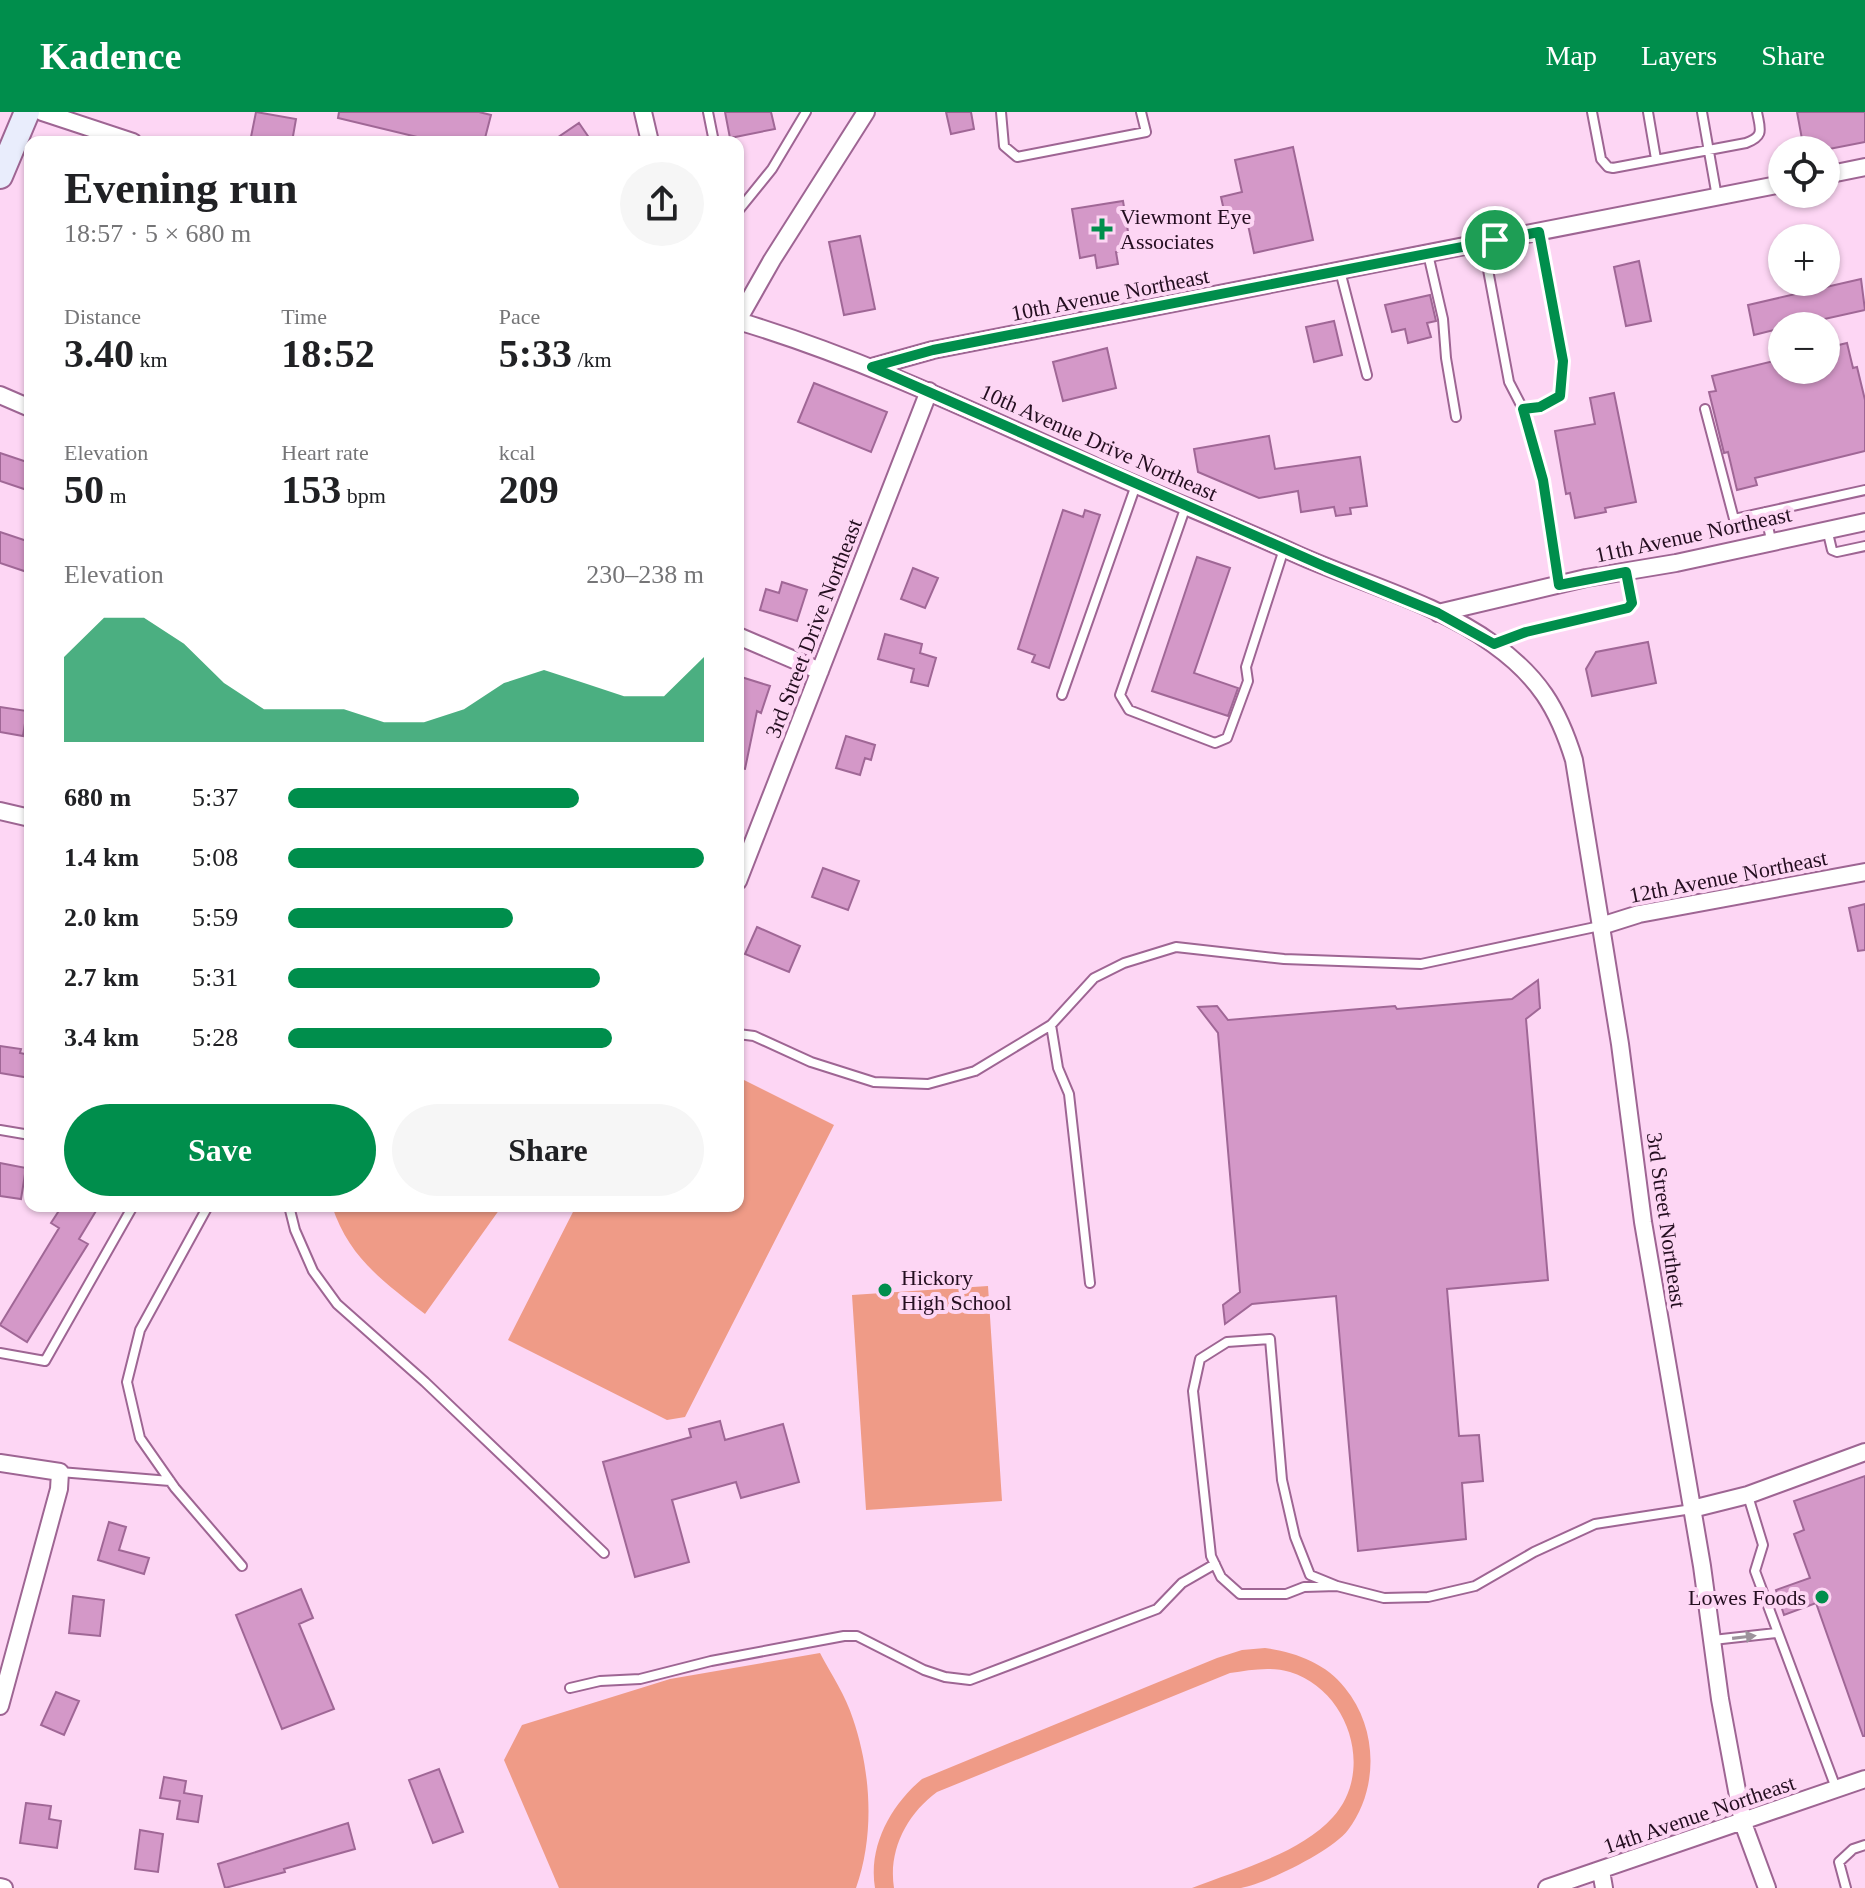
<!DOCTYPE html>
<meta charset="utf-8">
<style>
body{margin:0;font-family:Georgia,serif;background:#f6f6f6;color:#202124;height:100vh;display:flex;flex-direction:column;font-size:30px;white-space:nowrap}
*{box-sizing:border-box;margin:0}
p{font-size:26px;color:#757577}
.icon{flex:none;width:44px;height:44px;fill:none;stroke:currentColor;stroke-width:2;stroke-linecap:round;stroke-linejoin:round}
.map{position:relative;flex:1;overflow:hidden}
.side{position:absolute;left:24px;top:24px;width:720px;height:1076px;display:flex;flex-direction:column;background:#fff;border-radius:16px;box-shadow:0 2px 6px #0004}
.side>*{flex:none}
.buttons{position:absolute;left:1768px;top:24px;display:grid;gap:16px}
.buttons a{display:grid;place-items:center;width:72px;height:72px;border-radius:50%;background:#fff;box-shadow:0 2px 6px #0004;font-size:40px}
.pin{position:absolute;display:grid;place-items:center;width:68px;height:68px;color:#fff;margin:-34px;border:4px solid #fff;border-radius:50%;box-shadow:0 2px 8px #0007}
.round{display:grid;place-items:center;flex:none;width:84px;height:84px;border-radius:42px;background:#f6f6f6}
.head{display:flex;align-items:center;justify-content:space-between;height:136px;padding:0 40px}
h1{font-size:44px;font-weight:700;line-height:60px}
.stats{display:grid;grid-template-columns:repeat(3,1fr);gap:12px;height:136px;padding:8px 40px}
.stats div{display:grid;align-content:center}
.stats b{font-size:40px;font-weight:700}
.stats small{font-size:22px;font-weight:400}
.stats p{font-size:22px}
.chart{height:224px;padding:16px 40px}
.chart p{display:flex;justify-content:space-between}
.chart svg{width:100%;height:144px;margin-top:8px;fill:#008e4c;opacity:.7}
.action{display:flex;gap:16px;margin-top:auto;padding:16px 40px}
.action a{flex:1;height:92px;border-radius:48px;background:#008e4c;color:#fff;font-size:32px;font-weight:700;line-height:92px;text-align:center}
.action a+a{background:#f6f6f6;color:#202124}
ul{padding:0 40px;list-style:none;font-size:26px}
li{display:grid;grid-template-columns:128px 96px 1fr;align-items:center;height:60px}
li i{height:20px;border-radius:10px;background:#008e4c}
header{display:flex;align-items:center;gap:48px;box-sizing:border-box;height:112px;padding:0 40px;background:#008e4c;color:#fff}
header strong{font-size:38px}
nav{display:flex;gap:44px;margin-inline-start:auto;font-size:28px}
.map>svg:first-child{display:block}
.green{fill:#ef9b87}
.building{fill:#d498c8;stroke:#a06796;stroke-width:2}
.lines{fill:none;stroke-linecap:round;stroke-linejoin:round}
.lane-casing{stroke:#9e6593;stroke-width:12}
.street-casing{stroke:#9e6593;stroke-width:20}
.secondary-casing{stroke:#9e6593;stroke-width:28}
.lane{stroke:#fff;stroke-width:8}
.street{stroke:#fff;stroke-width:16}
.secondary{stroke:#e9edfc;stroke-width:24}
.oneway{fill:#9c939b}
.route-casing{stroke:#fff;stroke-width:16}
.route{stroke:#008e4c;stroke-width:10}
.poi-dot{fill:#008e4c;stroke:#fdd6f4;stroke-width:3}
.labels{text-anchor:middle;stroke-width:8;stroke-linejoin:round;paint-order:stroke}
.poi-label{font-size:22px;fill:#240e20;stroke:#fdd6f4;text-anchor:start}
.street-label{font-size:22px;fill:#240e20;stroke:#fdd6f4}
</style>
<header>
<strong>Kadence</strong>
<nav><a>Map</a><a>Layers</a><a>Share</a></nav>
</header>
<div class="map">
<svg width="1865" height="1776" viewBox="0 0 1865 1776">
<rect width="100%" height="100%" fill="#fdd6f4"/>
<path class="green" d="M738,965L834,1013L685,1305L667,1308L508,1228L576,1094H738Z
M332,1094H502L425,1202C384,1170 349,1146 332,1094Z
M988,1174L1002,1389L866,1398L852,1183Z
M1265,1536C1294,1540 1326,1551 1345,1576C1378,1616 1379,1677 1348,1718C1332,1739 1267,1771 1241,1776C1226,1776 1207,1776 1192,1776C1237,1758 1300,1742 1333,1705C1375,1659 1349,1578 1290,1560C1270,1554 1250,1558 1230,1561L937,1680C907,1702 888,1738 894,1776H875C868,1734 891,1693 922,1667L1217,1546L1242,1538Z
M820,1541C831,1562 846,1584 853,1607C871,1660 875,1722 856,1776H559L504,1648L522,1613L670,1567Z"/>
<path class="building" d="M256,0L296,7L292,30L251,25Z
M339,0H479L491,3L484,30H438L338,6Z
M725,0H771L775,17L730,26Z
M946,0H971L974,17L951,22Z
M1797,0H1865V30L1824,38H1804Z
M579,11L592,30H551Z
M1293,35L1313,128L1254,141L1247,108L1227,112L1221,85L1242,80L1235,48Z
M1123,89L1131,138L1116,140L1118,152L1097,156L1095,143L1080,146L1072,97Z
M860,124L875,197L844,203L829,130Z
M1639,149L1651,209L1626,214L1614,155Z
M1861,167L1865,198L1793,214H1782V216L1754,223L1748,193Z
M1430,183L1436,209L1427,211L1431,225L1408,231L1405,217L1392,220L1385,193Z
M1334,209L1342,243L1314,250L1306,215Z
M1847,231L1853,256L1857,255L1865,288V339L1755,366L1757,373L1737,378L1728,340L1724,341L1709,280L1716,279L1712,264L1782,247V258H1826V236Z
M1107,236L1116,276L1063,289L1053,250Z
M814,271L887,300L871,340L798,310Z
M1614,281L1636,390L1605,396L1606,400L1575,406L1570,381L1566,382L1555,319L1595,312L1590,286Z
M1269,324L1275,357L1360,345L1367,394L1350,396L1351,402L1336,404L1334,395L1301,400L1298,379L1259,386L1198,360L1194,337Z
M0,341L30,351V379L0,369Z
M1063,398L1083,405L1085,398L1100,403L1049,556L1032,550L1035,543L1018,537Z
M0,420L30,430V461L0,451Z
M1197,445L1230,456L1194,561L1238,576L1228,604L1152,579Z
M913,456L938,466L925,496L901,487Z
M782,470L807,478L797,509L760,498L766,477L779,481Z
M885,522L922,532L920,541L936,546L928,574L911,570L914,557L878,547Z
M1648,530L1656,571L1592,584L1586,557L1596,540Z
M738,564L770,574L761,601L757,599L745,657L738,656Z
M0,595L27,599L23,624L0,620Z
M846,624L875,633L871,648L865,646L860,663L836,656Z
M823,756L859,769L848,798L812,785Z
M1865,792V838L1858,839L1849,796Z
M757,815L800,834L789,860L745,842Z
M1538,868L1540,896L1526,907L1548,1168L1447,1177L1459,1324L1479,1323L1483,1369L1462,1371L1466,1427L1358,1439L1336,1184L1252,1192L1225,1212L1223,1193L1240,1180L1218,921L1198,895L1217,894L1228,908L1395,894L1397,897L1512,887Z
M0,934L21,937L20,941L30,943V966L0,961Z
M0,1051L26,1056L21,1087L0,1084Z
M62,1094H99L79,1127L88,1132L27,1230L0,1213L59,1116L51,1111Z
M720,1309L725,1328L783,1312L799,1370L741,1386L736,1370L672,1388L689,1450L635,1465L603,1350L691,1325L689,1317Z
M1865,1364V1624H1863L1816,1491L1784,1503L1776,1478L1810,1466L1794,1422L1804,1418L1794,1389Z
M109,1410L126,1415L119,1438L149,1446L144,1462L98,1448Z
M301,1477L313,1506L299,1512L334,1597L282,1617L236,1503Z
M73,1484L104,1488L100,1524L69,1521Z
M56,1580L79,1589L64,1623L41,1613Z
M439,1657L463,1720L433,1731L409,1668Z
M164,1665L186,1669L184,1681L202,1684L198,1710L177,1707L180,1689L160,1686Z
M26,1691L51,1694L49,1707L61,1709L57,1736L20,1731Z
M348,1711L355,1737L284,1757L285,1760L225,1776L218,1752Z
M140,1718L163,1722L158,1760L135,1757Z"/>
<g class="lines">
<defs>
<path id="lane" d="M708,0L714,30
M1001,0L1004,34L1017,45L1146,20L1141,0
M1592,0L1601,47L1608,55L1613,56L1746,31C1765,24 1760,17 1757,0
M1648,0L1656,47
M1702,0L1717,85
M738,99L772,57L806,0
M1483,131L1509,270L1523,297L1540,295L1560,284L1563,249L1539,120
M1428,142L1443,207L1446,246L1456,305
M1340,159L1367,263
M1523,297L1543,368L1559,473
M1705,297L1734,407L1865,378
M1186,394L1120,583L1129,598L1215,631L1227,626L1248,569L1246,555L1284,437
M1765,400L1771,428
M1827,417L1832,438L1837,440L1865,434
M1494,532L1526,520L1628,496L1632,491L1626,460
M1062,583L1136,373
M1051,913L1058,956L1069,982L1090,1171
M738,922L754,924L811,950L874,970L928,972L975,959L1051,913L1094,866L1124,851L1176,835L1284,847L1421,852L1600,814
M0,1018L30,1023
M208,1094L140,1218L127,1270L140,1326L175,1376L242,1454
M289,1094L295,1118L313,1159L337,1192L425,1270L604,1441
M0,1241L45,1249L133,1094
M60,1360L170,1369
M1748,1384L1763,1433L1755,1459L1836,1676
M1337,1474L1304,1475L1286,1482H1240L1221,1465L1211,1444L1193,1279L1200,1247L1227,1230L1270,1227L1282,1368L1295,1425L1310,1463L1337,1474L1384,1486L1428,1485L1475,1474L1534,1440L1595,1412L1692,1397
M1713,1528L1776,1521
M570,1576L600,1569L640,1567L711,1549L844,1524H857L924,1558L945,1565L970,1568L1157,1497L1182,1471L1215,1452
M1846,1776L1839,1750L1853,1737L1865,1733"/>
<path id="street" d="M42,0L133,30
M643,0L650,30
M1826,63L1865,55
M738,208L772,148L866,0
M738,209C862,246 978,302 1096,355C1162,385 1230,412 1296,442C1358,470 1439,492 1493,532C1538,564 1558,596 1574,648L1620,932L1643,1110L1702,1454L1720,1587L1743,1711L1767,1776
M872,255L933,238L1782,72
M0,283L30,296
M1438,501L1586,466L1676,451L1865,410
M738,524L820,559
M0,699L30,706
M738,769L929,279
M1601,814L1639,802L1865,760
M0,1351L60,1360L59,1377L0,1594
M1692,1397L1748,1383L1865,1340
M1601,1759L1604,1776
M0,1775L4,1776
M1547,1776L1865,1667"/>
<path id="secondary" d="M0,64L27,0"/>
</defs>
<use href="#lane" class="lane-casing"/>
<use href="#street" class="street-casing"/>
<use href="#secondary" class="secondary-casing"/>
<use href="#lane" class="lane"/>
<use href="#street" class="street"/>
<use href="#secondary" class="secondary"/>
</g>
<defs><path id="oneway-solid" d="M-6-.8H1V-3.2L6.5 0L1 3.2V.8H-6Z" transform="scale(2)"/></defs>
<use class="oneway" href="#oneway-solid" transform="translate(1744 1525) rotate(-7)"/>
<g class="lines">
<defs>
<path id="route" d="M1539,120L1563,249L1560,284L1540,295L1523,297L1543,368L1559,473L1626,460L1632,491L1628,496L1526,520L1494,532L1438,501L1326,455L872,255L933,238Z"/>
</defs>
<use href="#route" class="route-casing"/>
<use href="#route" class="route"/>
</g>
<g class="poi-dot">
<path d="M1098 105h8v8h8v8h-8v8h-8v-8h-8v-8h8z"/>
<circle cx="885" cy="1178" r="8"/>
<circle cx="1822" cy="1485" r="8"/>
</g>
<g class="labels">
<g class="poi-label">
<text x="1120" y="112">Viewmont Eye<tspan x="1120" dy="25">Associates</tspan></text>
<text x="901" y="1173">Hickory<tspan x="901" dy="25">High School</tspan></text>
<text x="1806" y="1493" text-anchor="end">Lowes Foods</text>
</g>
<g class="street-label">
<text transform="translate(1110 182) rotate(-11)" y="8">10th Avenue Northeast</text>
<text transform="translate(1099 330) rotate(24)" y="8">10th Avenue Drive Northeast</text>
<text transform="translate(1693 422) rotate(-12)" y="8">11th Avenue Northeast</text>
<text transform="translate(813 516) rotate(-69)" y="8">3rd Street Drive Northeast</text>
<text transform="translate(1728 764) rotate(-11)" y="8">12th Avenue Northeast</text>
<text transform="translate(1667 1108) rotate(82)" y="8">3rd Street Northeast</text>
<text transform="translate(1699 1702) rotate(-19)" y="8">14th Avenue Northeast</text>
</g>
</g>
</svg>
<div class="buttons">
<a><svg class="icon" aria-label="locate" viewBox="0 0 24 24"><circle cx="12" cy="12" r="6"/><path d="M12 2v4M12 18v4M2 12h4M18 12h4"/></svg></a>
<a>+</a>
<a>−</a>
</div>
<div class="pin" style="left:1495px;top:128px;background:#1e9e55"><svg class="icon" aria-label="arrive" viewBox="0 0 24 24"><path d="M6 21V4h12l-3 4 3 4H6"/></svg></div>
<section class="side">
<div class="head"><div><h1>Evening run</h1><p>18:57 · 5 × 680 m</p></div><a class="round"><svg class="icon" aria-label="share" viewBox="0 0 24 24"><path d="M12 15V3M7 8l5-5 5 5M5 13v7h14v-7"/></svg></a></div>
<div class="stats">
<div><p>Distance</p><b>3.40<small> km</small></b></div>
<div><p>Time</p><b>18:52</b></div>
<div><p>Pace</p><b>5:33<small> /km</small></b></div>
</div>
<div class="stats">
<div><p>Elevation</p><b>50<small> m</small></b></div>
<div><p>Heart rate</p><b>153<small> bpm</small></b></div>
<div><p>kcal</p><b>209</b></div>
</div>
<div class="chart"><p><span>Elevation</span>230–238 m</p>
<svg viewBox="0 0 160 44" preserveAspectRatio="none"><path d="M0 44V18L10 6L20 6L30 14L40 26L50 34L60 34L70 34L80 38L90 38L100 34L110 26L120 22L130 26L140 30L150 30L160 18V44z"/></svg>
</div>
<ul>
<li><b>680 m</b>5:37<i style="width:70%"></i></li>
<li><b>1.4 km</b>5:08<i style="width:100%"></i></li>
<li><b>2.0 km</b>5:59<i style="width:54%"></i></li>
<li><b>2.7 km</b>5:31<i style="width:75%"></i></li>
<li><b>3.4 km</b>5:28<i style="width:78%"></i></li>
</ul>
<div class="action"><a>Save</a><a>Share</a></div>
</section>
</div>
